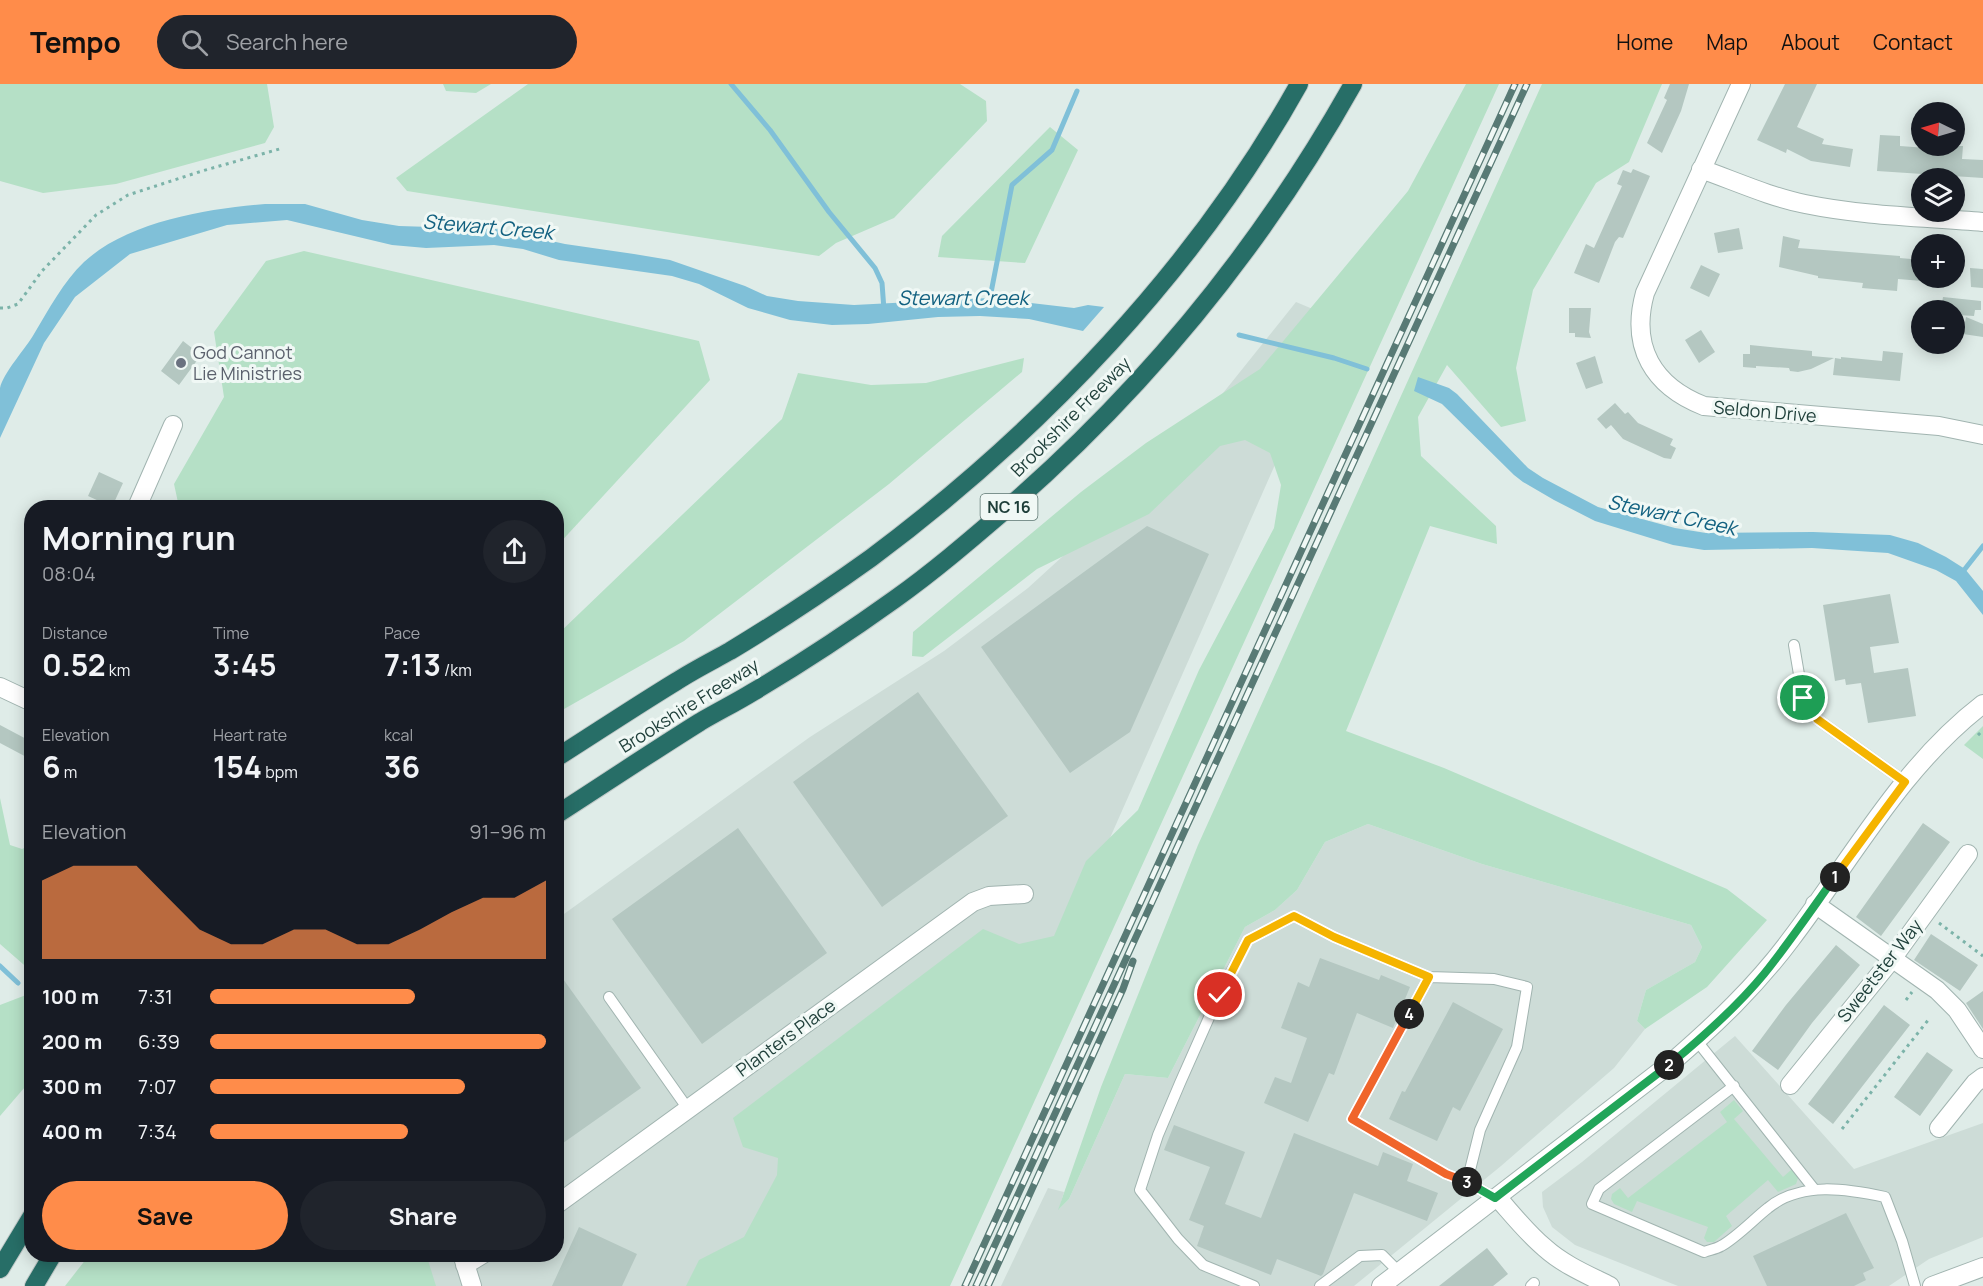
<!DOCTYPE html>
<meta charset="utf-8">
<style>
body{margin:0;font-family:Manrope,sans-serif;background:#20242c;color:#f1f3f6;height:100vh;display:flex;flex-direction:column;font-size:22px;white-space:nowrap}
*{box-sizing:border-box;margin:0}
p{font-size:20px;color:#9ea1a6}
.icon{flex:none;width:33px;height:33px;fill:none;stroke:currentColor;stroke-width:2;stroke-linecap:round;stroke-linejoin:round}
.map{position:relative;flex:1;overflow:hidden}
.panel{position:absolute;left:24px;top:416px;width:540px;height:762px;display:flex;flex-direction:column;background:#171b24;border-radius:24px;box-shadow:0 3px 15px #0003}
.panel>*{flex:none}
.needle{width:39px;rotate:275deg}
.controls{position:absolute;left:1911px;top:18px;display:grid;gap:12px}
.controls a{display:grid;place-items:center;width:54px;height:54px;border-radius:50%;background:#171b24;box-shadow:0 3px 15px #0003;font-size:30px}
.pin{position:absolute;display:grid;place-items:center;width:51px;height:51px;color:#fff;margin:-26px;border:3px solid #fff;border-radius:50%;box-shadow:0 2px 6px #0007}
.km{position:absolute;width:30px;height:30px;margin:-15px;border-radius:50%;background:#222;color:#fff;font-size:16px;line-height:30px;text-align:center}
.round{display:grid;place-items:center;flex:none;width:63px;height:63px;border-radius:32px;background:#20242c}
.headline{display:flex;align-items:center;justify-content:space-between;height:102px;padding:0 18px}
h1{font-size:33px;font-weight:700;line-height:45px}
.stats{display:grid;grid-template-columns:repeat(3,1fr);gap:9px;height:102px;padding:6px 18px}
.stats div{display:grid;align-content:center}
.stats b{font-size:30px;font-weight:700}
.stats small{font-size:16px;font-weight:400}
.stats p{font-size:16px}
.chart{height:168px;padding:12px 18px}
.chart p{display:flex;justify-content:space-between}
.chart svg{width:100%;height:108px;margin-top:6px;fill:#ff8c4a;opacity:.7}
.cta{display:flex;gap:12px;margin-top:auto;padding:12px 18px}
.cta a{flex:1;height:69px;border-radius:36px;background:#ff8c4a;color:#111;font-size:24px;font-weight:700;line-height:69px;text-align:center}
.cta a+a{background:#20242c;color:#f1f3f6}
ul{padding:0 18px;list-style:none;font-size:20px}
li{display:grid;grid-template-columns:96px 72px 1fr;align-items:center;height:45px}
li i{height:15px;border-radius:8px;background:#ff8c4a}
header{display:flex;align-items:center;gap:36px;box-sizing:border-box;height:84px;padding:0 30px;background:#ff8c4a;color:#111}
header strong{font-size:28px}
nav{display:flex;gap:33px;margin-inline-start:auto;font-size:21px}
.search{width:420px;height:54px;background:#20242c;display:flex;align-items:center;gap:15px;box-sizing:border-box;padding:0 21px;border-radius:33px;color:#9ea1a6;font-size:22px}
.map>svg:first-child{display:block}
.built{fill:#cddcd7}
.green{fill:#b5e0c6}
.water{fill:#80c0d8}
.lines{fill:none;stroke-linecap:round;stroke-linejoin:round}
.stream{stroke:#80c0d8;stroke-width:5}
.building{fill:#b4c7c1}
.service-casing{stroke:#a1b4b0;stroke-width:12}
.minor-casing{stroke:#a1b4b0;stroke-width:20}
.motorway-casing{stroke:#c0c9c8;stroke-width:20}
.path{stroke:#7cb3a9;stroke-width:3;stroke-dasharray:3 4.5;stroke-linecap:butt}
.service{stroke:#fff;stroke-width:10}
.minor{stroke:#fff;stroke-width:18}
.motorway{stroke:#276e67;stroke-width:18}
.rail-casing{stroke:#587a75;stroke-width:7}
.rail{stroke:#f0f8f5;stroke-width:4.5;stroke-dasharray:14;stroke-linecap:butt}
.split-1-casing{stroke:#fff;stroke-width:12}
.split-2-casing{stroke:#fff;stroke-width:12}
.split-3-casing{stroke:#fff;stroke-width:12}
.split-4-casing{stroke:#fff;stroke-width:12}
.split-5-casing{stroke:#fff;stroke-width:12}
.split-1{stroke:#f5b400;stroke-width:8}
.split-2{stroke:#22a559;stroke-width:8}
.split-3{stroke:#22a559;stroke-width:8}
.split-4{stroke:#f0652b;stroke-width:8}
.split-5{stroke:#f5b400;stroke-width:8}
.worship-dot{fill:#6b7280;stroke:#f0f8f5;stroke-width:2}
.labels{text-anchor:middle;stroke-width:6;stroke-linejoin:round;paint-order:stroke}
.shield{fill:#f0f8f5;stroke:#5d7671;stroke-width:1.5}
.shield-label{font-size:16px;font-weight:bold;fill:#1e3e39}
.worship-label{font-size:18px;fill:#5b616d;stroke:#f0f8f5;text-anchor:start}
.street-label{font-size:18px;fill:#1e3e39;stroke:#f0f8f5}
.water-label{font-size:20px;font-style:italic;fill:#126180;stroke:#f0f8f5}
</style>
<header>
<strong>Tempo</strong>
<div class="search"><svg class="icon" aria-label="search" viewBox="0 0 24 24"><circle cx="10" cy="10" r="6"/><path d="M15 15l6 6"/></svg>Search here</div>
<nav><a>Home</a><a>Map</a><a>About</a><a>Contact</a></nav>
</header>
<div class="map">
<svg width="1983" height="1202" viewBox="0 0 1983 1202">
<rect width="100%" height="100%" fill="#dfece8"/>
<path class="built" d="M1296,218L1339,236L980,1048L901,1202H167L157,1170H556L557,835L810,653L944,567L1028,504L1121,419L1203,334Z
M1368,740L1482,780L1691,841L1702,863L1695,878L1646,906L1637,937L1645,945L1614,984L1501,1082L1354,1202H1001L1048,1104L1064,1108L1059,1125L1069,1115L1125,990L1168,994L1245,843L1275,826L1297,806L1325,758Z
M1735,952L1854,1085L1983,1039V1153L1929,1175L1889,1202H1678L1575,1161L1552,1143L1543,1123L1542,1108L1582,1078Z"/>
<path class="green" d="M0,0H267L274,43L265,59L116,100L43,109L0,97Z
M443,0H491L476,9L446,7Z
M528,0H960L986,17L987,37L894,134L836,159L819,172L407,107L396,94Z
M1466,0H1499L950,1202H686L699,1176L744,1153L777,1091L778,1074L743,1063L733,1034L983,845L1019,860L1054,852L1086,777L1138,726L1199,586L1274,444L1281,401L1270,369L1245,356L1220,362L1149,430L1037,485L923,573L912,572L913,548L1081,408L1146,359L1260,285L1408,107Z
M1542,0H1662L1629,78L1596,99L1533,206L1516,284L1526,337L1501,343L1447,281L1418,333L1421,372L1496,442L1497,460L1430,442L1346,647L1444,684L1727,805L1767,836L1707,903L1645,945L1637,937L1646,906L1695,878L1702,863L1691,841L1482,780L1368,740L1325,758L1297,806L1275,826L1245,843L1168,994L1125,990L1069,1115L1058,1126L1101,1003L1198,761Z
M1050,43L1078,66L1025,179L938,173L942,152Z
M304,167L699,257L710,296L557,462L556,423H179L174,400L224,313L214,248L266,177Z
M1024,274L1022,288L889,400L684,557L557,629V551L782,335L798,289L871,301L926,299Z
M1983,642V675L1964,661Z
M0,714L10,761L22,765L31,761V887L0,860Z
M31,895V996L0,1032V921L26,911Z
M1734,1016L1743,1027L1734,1035L1783,1093L1791,1086H1795L1798,1094L1796,1100L1778,1108L1768,1096L1726,1132L1732,1142L1714,1158H1707L1704,1154L1708,1143L1637,1117L1632,1128L1614,1120L1611,1115L1612,1110L1620,1104L1628,1114L1727,1038L1720,1028Z
M90,1170H426L436,1202H65Z"/>
<path class="water" d="M265,120H305L362,136L399,142L496,145L565,160L634,170L670,176L745,202L767,212L798,217L854,221L989,214L1074,224L1088,221L1104,223L1083,247L1029,235L980,232L938,233L868,240L832,241L790,236L748,224L699,200L672,192L559,176L523,165L494,161L426,164L392,161L287,136L227,141L130,170L75,213L44,259L0,354C0,339 0,319 0,304C3,289 26,264 34,250C49,225 63,198 84,178C129,137 207,125 265,120Z
M1418,293L1449,304L1457,310L1528,384L1543,394L1598,423L1675,444L1706,449L1813,448L1890,451L1918,459L1946,473L1965,485L1983,507V531L1956,497L1936,486L1888,469L1812,464L1704,466L1673,461L1595,437L1554,416L1523,398L1514,391L1442,320L1414,307Z"/>
<g class="lines">
<path class="stream" d="M731,0L770,46L829,128L875,184L882,199L884,226
M989,219L1012,101L1052,66L1077,7
M1239,251L1334,274L1367,285
M1961,490L1983,462
M0,882L18,899"/>
</g>
<path class="building" d="M1670,0H1689L1681,27L1662,69L1647,59L1667,16L1664,14Z
M1785,0H1817L1797,43L1824,55L1822,60L1853,65L1850,83L1811,77L1787,65L1786,69L1757,56Z
M1880,51L1900,52V62L1927,64V62H1963L1962,75L1983,76V94L1877,87Z
M1633,85L1650,92L1623,154L1619,153L1615,158L1599,199L1574,189L1586,160L1594,164L1622,102L1617,100L1623,86L1631,89Z
M1739,144L1743,165L1718,169L1714,149Z
M1783,152L1800,156L1798,164L1900,172V174L1922,176V197L1898,195L1897,207L1862,204L1863,199L1818,194V192L1779,183Z
M1701,181L1720,190L1709,213L1690,204Z
M1970,184L1983,185V204L1971,203Z
M1943,213L1981,217V226H1975L1974,232L1958,231V226H1941Z
M1569,224H1591L1589,248L1591,254L1575,253V249H1569Z
M1966,233L1983,240V253L1963,250Z
M1701,246L1715,268L1699,279L1685,256Z
M183,257L201,271L179,301L161,287Z
M1750,261L1812,267V272L1834,274L1811,285L1798,288L1790,287L1789,284L1756,282V284L1743,283V270H1750Z
M1883,267L1903,269L1900,297L1833,291L1835,274L1841,275V273L1882,277Z
M1595,272L1603,299L1586,305L1576,279Z
M1615,319L1625,330L1628,328L1638,339L1673,355L1670,361L1676,364L1671,375L1664,374L1623,355L1611,341L1606,345L1597,335Z
M99,388L123,399L112,423L88,412Z
M1147,442L1209,470L1130,648L1070,689L981,563Z
M1890,510L1899,559L1870,563L1874,589L1908,584L1916,632L1868,639L1861,599L1846,601L1845,595L1835,597L1823,521Z
M918,608L1008,732L882,823L793,698Z
M0,641L32,658V676L0,659Z
M1923,739L1950,758L1881,852L1856,833Z
M738,744L827,869L702,960L612,835Z
M1931,850L1978,881L1960,907L1914,876Z
M1836,861L1860,881L1812,939L1778,986L1752,967L1786,921Z
M1320,874L1379,896L1381,891L1410,903L1393,944L1357,929L1334,991L1329,989L1308,1038L1264,1019L1275,993L1291,999L1307,954L1281,944L1298,898L1309,903Z
M556,885L641,1004L556,1064Z
M1983,907V945L1966,919Z
M1453,918L1503,945L1460,1027L1453,1023L1437,1057L1389,1035L1402,1007L1405,1008Z
M1884,921L1910,941L1833,1040L1808,1020Z
M1927,968L1953,986L1920,1032L1894,1013Z
M1174,1041L1245,1068L1225,1120L1261,1134L1294,1049L1378,1082L1383,1068L1413,1080L1407,1097L1438,1109L1427,1137L1354,1109L1323,1190L1321,1192L1277,1175L1271,1191L1197,1162L1204,1142L1189,1136L1210,1083L1164,1066Z
M1846,1129L1874,1184L1863,1189L1866,1196L1854,1202H1767L1753,1172Z
M579,1143L637,1170L622,1202H552Z
M1487,1164L1508,1190L1493,1202H1439Z"/>
<g class="lines">
<defs>
<path id="service" d="M1794,561L1803,614L1817,635L1905,698
M1429,893L1352,1035L1446,1090L1467,1098
M609,913L688,1025
M1697,957L1814,1105
M1734,1002L1599,1105L1592,1120L1704,1168C1709,1166 1716,1165 1721,1162C1736,1154 1755,1134 1768,1124C1801,1097 1847,1105 1885,1113L1902,1157L1915,1202
M1254,1202L1203,1181L1178,1155L1140,1106L1158,1051L1180,999L1219,911L1248,856L1294,832L1334,853L1429,893L1494,895L1527,903L1517,963L1480,1046L1467,1098L1495,1114
M1320,1202L1360,1172L1382,1171L1399,1188
M1531,1202L1534,1199"/>
<path id="minor" d="M1741,0L1645,209C1630,263 1653,302 1704,322L1939,342L1983,351
M1701,85C1735,97 1770,113 1805,120C1863,132 1924,133 1983,138
M137,423L173,341
M0,603L32,618
M1815,820L1937,906L1957,926L1983,965
M1790,1001L1892,875L1968,770
M1939,1044L1975,999L1983,993
M1497,1113C1513,1131 1527,1149 1545,1164C1564,1181 1588,1191 1610,1202
M556,1121L973,818L989,812L1024,810
M462,1170L472,1202
M465,1181L483,1170
M1381,1202L1671,979C1715,941 1756,902 1791,855C1852,775 1902,682 1983,620
M1932,1202L1983,1183"/>
<path id="motorway" d="M556,674C597,648 636,622 677,597C694,586 712,577 730,567C778,538 825,507 871,474C1040,348 1196,185 1299,0
M556,731C604,700 652,668 700,638C717,628 735,619 753,608C802,579 849,548 895,515C933,488 968,458 1003,428C1143,307 1262,162 1353,0
M0,1185L32,1132
M34,1202L53,1170"/>
</defs>
<use href="#service" class="service-casing"/>
<use href="#minor" class="minor-casing"/>
<use href="#motorway" class="motorway-casing"/>
<path class="path" d="M0,224H7L18,220L42,187L96,131L128,111L202,87L283,64
M1978,649L1983,654
M1939,839L1983,872
M1906,916L1912,908
M1842,1045L1929,935"/>
<use href="#service" class="service"/>
<use href="#minor" class="minor"/>
<use href="#motorway" class="motorway"/>
<defs>
<path id="rail" d="M965,1202L1515,0
M976,1202L1527,0
M988,1202L1123,905L1133,877"/>
</defs>
<use href="#rail" class="rail-casing"/>
<use href="#rail" class="rail"/>
</g>
<g class="lines">
<defs>
<path id="split-1" d="M1803,614L1817,635L1905,698L1835,793"/>
<path id="split-2" d="M1669,981C1703,953 1736,924 1764,890C1789,859 1812,825 1835,793"/>
<path id="split-3" d="M1467,1098L1495,1114L1669,981"/>
<path id="split-4" d="M1409,930L1352,1035L1446,1090L1467,1098"/>
<path id="split-5" d="M1220,911L1248,856L1294,832L1334,853L1429,893L1409,930"/>
</defs>
<use href="#split-1" class="split-1-casing"/>
<use href="#split-2" class="split-2-casing"/>
<use href="#split-3" class="split-3-casing"/>
<use href="#split-4" class="split-4-casing"/>
<use href="#split-5" class="split-5-casing"/>
<use href="#split-1" class="split-1"/>
<use href="#split-2" class="split-2"/>
<use href="#split-3" class="split-3"/>
<use href="#split-4" class="split-4"/>
<use href="#split-5" class="split-5"/>
</g>
<circle class="worship-dot" cx="181" cy="279" r="6"/>
<g class="labels">
<rect class="shield" x="980.5" y="410" width="57" height="26" rx="4.5"/>
<g class="shield-label">
<text x="1009" y="429">NC 16</text>
</g>
<g class="worship-label">
<text x="193" y="275">God Cannot<tspan x="193" dy="21">Lie Ministries</tspan></text>
</g>
<g class="street-label">
<text transform="translate(1765 328) rotate(5)" y="6">Seldon Drive</text>
<text transform="translate(1071 333) rotate(-45)" y="6">Brookshire Freeway</text>
<text transform="translate(689 622) rotate(-32)" y="6">Brookshire Freeway</text>
<text transform="translate(1880 887) rotate(-52)" y="6">Sweetster Way</text>
<text transform="translate(786 954) rotate(-36)" y="6">Planters Place</text>
</g>
<g class="water-label">
<text transform="translate(488 143) rotate(5)" y="7">Stewart Creek</text>
<text x="963" y="221">Stewart Creek</text>
<text transform="translate(1672 431) rotate(12)" y="7">Stewart Creek</text>
</g>
</g>
</svg>
<div class="controls">
<a><svg class="needle" viewBox="-14 -14 28 28"><path d="M0-13l5 13h-10z" fill="#e53935"/><path d="M0 13l5-13h-10z" fill="#9ea1a6"/></svg></a>
<a><svg class="icon" aria-label="layers" viewBox="0 0 24 24"><path d="M12 4l9 5-9 5-9-5zM3 14l9 5 9-5"/></svg></a>
<a>+</a>
<a>−</a>
</div>
<div class="pin" style="left:1803px;top:614px;background:#1e9e55"><svg class="icon" aria-label="arrive" viewBox="0 0 24 24"><path d="M6 21V4h12l-3 4 3 4H6"/></svg></div>
<div class="pin" style="left:1220px;top:911px;background:#d93025"><svg class="icon" aria-label="check" viewBox="0 0 24 24"><path d="M5 12l5 5 9-10"/></svg></div>
<b class="km" style="left:1835px;top:793px">1</b>
<b class="km" style="left:1669px;top:981px">2</b>
<b class="km" style="left:1467px;top:1098px">3</b>
<b class="km" style="left:1409px;top:930px">4</b>
<section class="panel">
<div class="headline"><div><h1>Morning run</h1><p>08:04</p></div><a class="round"><svg class="icon" aria-label="share" viewBox="0 0 24 24"><path d="M12 15V3M7 8l5-5 5 5M5 13v7h14v-7"/></svg></a></div>
<div class="stats">
<div><p>Distance</p><b>0.52<small> km</small></b></div>
<div><p>Time</p><b>3:45</b></div>
<div><p>Pace</p><b>7:13<small> /km</small></b></div>
</div>
<div class="stats">
<div><p>Elevation</p><b>6<small> m</small></b></div>
<div><p>Heart rate</p><b>154<small> bpm</small></b></div>
<div><p>kcal</p><b>36</b></div>
</div>
<div class="chart"><p><span>Elevation</span>91–96 m</p>
<svg viewBox="0 0 160 44" preserveAspectRatio="none"><path d="M0 44V12L10 6L20 6L30 6L40 19L50 32L60 38L70 38L80 32L90 32L100 38L110 38L120 32L130 25L140 19L150 19L160 12V44z"/></svg>
</div>
<ul>
<li><b>100 m</b>7:31<i style="width:61%"></i></li>
<li><b>200 m</b>6:39<i style="width:100%"></i></li>
<li><b>300 m</b>7:07<i style="width:76%"></i></li>
<li><b>400 m</b>7:34<i style="width:59%"></i></li>
</ul>
<div class="cta"><a>Save</a><a>Share</a></div>
</section>
</div>
